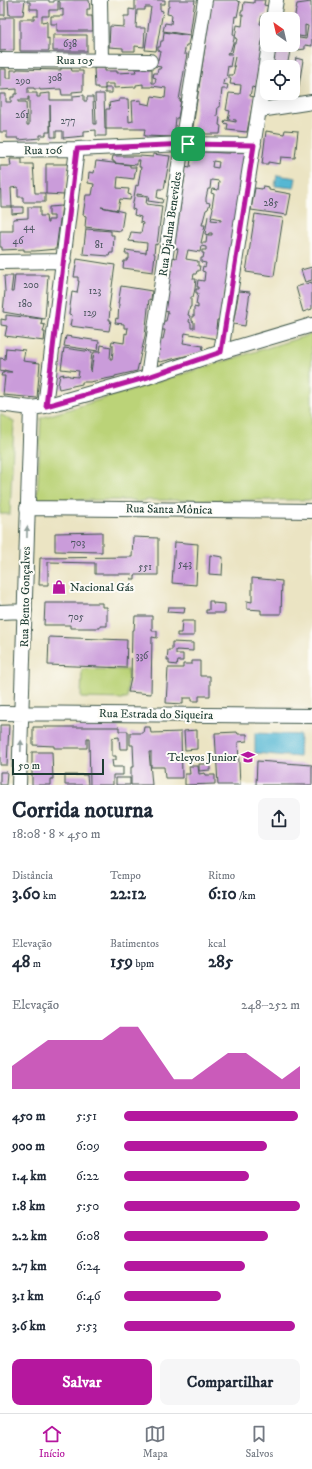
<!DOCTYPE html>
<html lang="pt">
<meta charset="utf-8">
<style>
body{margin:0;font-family:"IM FELL DW Pica",serif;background:#f6f6f7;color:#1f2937;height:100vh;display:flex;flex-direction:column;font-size:15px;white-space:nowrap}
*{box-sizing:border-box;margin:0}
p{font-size:13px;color:#747a83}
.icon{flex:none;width:22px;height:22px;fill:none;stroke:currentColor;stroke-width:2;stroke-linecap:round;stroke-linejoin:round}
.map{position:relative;height:785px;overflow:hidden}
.drawer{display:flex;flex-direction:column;background:#fff;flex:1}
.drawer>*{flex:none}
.needle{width:26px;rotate:326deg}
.fabs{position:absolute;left:260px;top:12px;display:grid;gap:8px}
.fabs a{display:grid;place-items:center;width:40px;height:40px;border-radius:8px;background:#fff;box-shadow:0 4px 16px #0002;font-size:20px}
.scale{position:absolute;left:12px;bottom:10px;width:92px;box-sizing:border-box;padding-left:4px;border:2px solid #1f3d34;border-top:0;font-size:11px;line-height:14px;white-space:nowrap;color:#1f3d34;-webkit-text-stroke:3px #fdfcf7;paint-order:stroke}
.pin{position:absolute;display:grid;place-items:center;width:34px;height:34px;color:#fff;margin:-17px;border-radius:8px;box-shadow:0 2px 6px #0006}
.round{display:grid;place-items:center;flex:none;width:42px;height:42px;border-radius:8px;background:#f6f6f7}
.overview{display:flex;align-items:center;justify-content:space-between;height:68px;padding:0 12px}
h1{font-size:22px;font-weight:800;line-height:30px}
.stats{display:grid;grid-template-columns:repeat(3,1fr);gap:6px;height:68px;padding:4px 12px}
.stats div{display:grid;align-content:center}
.stats b{font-size:17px;font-weight:800}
.stats small{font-size:11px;font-weight:400}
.stats p{font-size:11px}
.chart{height:112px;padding:8px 12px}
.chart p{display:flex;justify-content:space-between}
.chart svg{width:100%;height:72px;margin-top:4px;fill:#b5179e;opacity:.7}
.button{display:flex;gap:8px;margin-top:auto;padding:8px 12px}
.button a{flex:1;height:46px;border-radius:8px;background:#b5179e;color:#fff;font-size:16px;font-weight:800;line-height:46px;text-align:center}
.button a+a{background:#f6f6f7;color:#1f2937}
ul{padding:0 12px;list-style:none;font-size:13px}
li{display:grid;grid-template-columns:64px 48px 1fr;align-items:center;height:30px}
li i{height:10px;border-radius:5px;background:#b5179e}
.tab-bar{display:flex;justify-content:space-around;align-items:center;height:56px;border-top:1px solid #e0e1e3;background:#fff;font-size:11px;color:#747a83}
.tab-bar a{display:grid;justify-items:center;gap:2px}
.tab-bar .on{color:#b5179e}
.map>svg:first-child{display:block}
.green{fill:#bbd378;stroke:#6d8856}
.water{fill:#54b7d3;stroke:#3a7a84}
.building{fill:#ca9cda;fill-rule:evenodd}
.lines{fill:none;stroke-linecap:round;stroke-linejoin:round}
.minor-casing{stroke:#3e5649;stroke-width:16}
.minor{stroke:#fff;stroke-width:14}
.oneway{fill:#8f9e9a}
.route-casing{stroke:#fff;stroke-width:8}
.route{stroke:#b5179e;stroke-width:5}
.labels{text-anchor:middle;stroke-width:4;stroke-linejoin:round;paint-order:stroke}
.number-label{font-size:10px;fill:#4a555e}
.street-label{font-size:12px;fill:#1f3d34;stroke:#fdfcf7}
.poi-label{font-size:12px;fill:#1f3d34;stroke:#fdfcf7;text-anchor:start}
</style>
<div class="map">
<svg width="312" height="785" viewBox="0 0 312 785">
<rect width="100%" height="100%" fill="#fdfcf7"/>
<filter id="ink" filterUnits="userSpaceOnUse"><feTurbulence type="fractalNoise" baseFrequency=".025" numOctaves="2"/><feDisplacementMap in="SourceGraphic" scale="8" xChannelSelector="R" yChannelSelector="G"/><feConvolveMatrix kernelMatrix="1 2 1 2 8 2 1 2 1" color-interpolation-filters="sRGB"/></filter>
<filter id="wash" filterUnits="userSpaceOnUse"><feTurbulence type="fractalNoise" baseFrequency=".012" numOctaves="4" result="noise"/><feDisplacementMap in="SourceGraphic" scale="16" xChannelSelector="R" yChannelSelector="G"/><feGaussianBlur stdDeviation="0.9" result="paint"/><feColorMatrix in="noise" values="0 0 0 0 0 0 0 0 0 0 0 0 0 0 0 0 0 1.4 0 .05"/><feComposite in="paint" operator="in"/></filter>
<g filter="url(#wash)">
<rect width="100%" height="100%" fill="#ebe4c3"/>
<path class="green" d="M312,334V500H148L135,502V500H37L41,418Z
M0,414L14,422L10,514H0Z
M82,669L128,670L127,699L81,698Z"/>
<path class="water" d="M277,175L296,178L294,188L275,186Z
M255,733L300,735L299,757L255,753Z"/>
<g id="blocks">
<path class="building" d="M0,0H5V15H0Z
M8,0H25L23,15H9Z
M27,0H49V2H54V0H89L90,9H87V16H92L93,31H57V24H51V16H63V9L60,10V2L58,1V10H49V16H42V22L47,21V39L49,38V51H20V19H34V16H38V9H30V2H27Z
M135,0H165V4H160V10L163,11L156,51L145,50L151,7H145V10H137L136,28H145L144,47L135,46V51H123V48L109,47L110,26L124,27V16H129V9L135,10Z
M169,0H195L190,35L163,31L165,23L171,24L172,15L167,14L168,7H169Z
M212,0H237V1L240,2L237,17L235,16L233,35H234V39L230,53L228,52L227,54H232L234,43H236L237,39L235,38L237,25L242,26L243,15H241V11H243L244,2L254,3V0H265L264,5L268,6L266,15H262L260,24L265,25L255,88L252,87L250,96L254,97L247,132L227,130L228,124L224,123L225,120L236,122V120L228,119L230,111L226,110L229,93L240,94L241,85L230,84L231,79L229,78V75H233L235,66H233L235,57L232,56L230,67L228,66L226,80L224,79L223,84L228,85L227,89H222L220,107H218L217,116L220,117L219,125L221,126L220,134H205V132L197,131L196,134H192Z
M311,2L312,46L305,45V49L290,51L287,67H270L273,45H293V37L306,39L308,26L305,25V37L293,35V25L297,4Z
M5,17H14V50L0,51V19H5Z
M164,32L190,36L188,45H186L184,54H187L179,100H181L178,118H176L174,137L144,136L145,129H106V136H96V130L84,131V136L74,137L63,138V131H56V137H51L50,105V132H46V135H40V138L19,140L18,138H7V132H0V94H6V102H11V97H14V94H17V89L0,90V69H6V78H11V70H17V69L61,70V68H71L72,71H83V91L72,92V95H62L61,89L40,90V89H34V88H28V93H37V97H40V94L50,93V100H73V96L84,95V101H87V97H93L94,124H96L95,94H104L105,129H106V109H110L109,103L119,101V99H128L129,122L133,121L132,101L141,100V103L150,105L152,96L165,98L166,88L152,86V87H143V84L136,85V87L114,88V84H105V89H98V87H95L94,68H105V71H117V73L136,72L135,69H152V83H155L156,78L153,77L154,73H157L158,69H160L161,67L155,66L156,60H158L160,51L158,50V47H160L161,41H163ZM28,97H29V125H27L26,102H18V100H28Z
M53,35H87V51H53Z
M296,58L303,60L297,98L283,99L266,98L267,93H293V70Z
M105,88H112V93H105Z
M285,130L298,131L295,158L281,157L280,164L268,162V164H262L266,131L284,134Z
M189,151L225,153H230V152H246L220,320H217L216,329L219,330L217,339L185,333L183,343L203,346L202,352L160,362L156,360L158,339H163L165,330H161L162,321H166L168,312L164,311L173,257L176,258L178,249L174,248L181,203H180L181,194H182L185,176H183L185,166L190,167L191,158H188ZM213,161L219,162L218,168L212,167ZM211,180L219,181L218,190L212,189L211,193L214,194L212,207L213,208L211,217L208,216L205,234L208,235L209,233H212V235H207L206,243H201L205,225H202L206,210L208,209L210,203L206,202V198L208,189H210ZM212,217L221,219V221L211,220ZM201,246L206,247V250H202V253H204L203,258H201V262L206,263L205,267L203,266L202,271L205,272L204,281L198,280L197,287H199V289H196V293H198L196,304L198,305V308L194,307V316H192V321L194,322V328H191V323L189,322L190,316L188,315L190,307H191V297H193L195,289L196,279H193L194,274H196L197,271H199L200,266H198V261L186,259L188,250L200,252Z
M153,154L170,156L164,189H158L157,198L163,199L162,203L148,201L149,196L137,194V196L147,197L146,204L162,206L157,245L155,244L154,254H155L153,272L123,268L124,261H127V259H129V254H125L126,250L146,253L147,243L129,241L131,232L141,233L143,223L140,222L141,217L134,215L135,210L132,209L136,185L138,186L141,167H139L140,160H137V165L114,163V161H112L113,156H140L153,157Z
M10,159H22V164H33L35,193H45V202H23V197H18V187L11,188L12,207H1L0,166H11Z
M96,161L130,165V167H136L134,179L118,177L117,188L129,189L128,194L131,195L130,200L120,199L118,210L101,207L124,212L121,231L85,227L86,216L83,215L86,195H92L94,184L88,183L89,172L94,173Z
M46,164H68L64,195L46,194Z
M263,186L269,187V190L291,194L287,215L251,210L255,188L262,189Z
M62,206L56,249L35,251H24V249L2,250V247H0V231H13V219L28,218V207H40V216H46L47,223H48V220H54V216H49V207Z
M12,207H23V213L12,214Z
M255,214L283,218L274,276L246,272Z
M86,229L111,231V235H114L113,253H110L109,256L83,254Z
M77,259L115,265L109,308L110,309L109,320H111L109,331L70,326L72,315L69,314L72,292L77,293L79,281H78V277H74Z
M312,267V280L305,282L301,270Z
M15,275H48L45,319L3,312L5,291L4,276H13L11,292H13Z
M312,282V309L303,312L296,287Z
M121,286L152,291L151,300L149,299L145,336L137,371L115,376V377L90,382H82V384L59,389L58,385L60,375L64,374L63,376L69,375V376L78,377L79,371L61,369L64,348L92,352L90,371L91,372L94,352H100L101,345L111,347L110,359H112L113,351V345H111L112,341L124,343L125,333L127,334L128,328H124V324L115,323L116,318L118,319L119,304H118Z
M239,291L250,292L245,326L233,324Z
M6,315L42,319L41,324L45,325L43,332H45L44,341L5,336L7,326L1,325V319L6,320Z
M66,336L99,341L98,351L64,346Z
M6,348L25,350L23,361L40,363L37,398L3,395L5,376H1L2,373H4V372H12L4,370V372L0,371V358L5,359Z
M102,532V552L55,551V533Z
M133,537L158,538V575H135V579H131L132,574H95V563L48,562V585H39L40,558L132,557Z
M175,542L198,544L196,585L172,583Z
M210,555L223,557L222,575L209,574Z
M252,578L282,581L281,614H261V610L247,609V601L252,602Z
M209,601H213V603L225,604V613H206V610H209Z
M45,603H102V607H107V626H100V628H70V625H44Z
M168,607H185L184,613L167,612Z
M135,616H152V631H157V638L152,637L151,694L128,692L131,678L132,630H134Z
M182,621H194V636H177V633H181Z
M49,637L127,640L126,668L48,665Z
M172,642L193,643V651L176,650V654H183V661H178L177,665L169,664V660H167L168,650H172Z
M192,661H200V676H210V696H199V701H192V698H183V704L166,703L168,668H183V664H192Z
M0,725H9L7,765H0Z
M33,727H119V731H128V749H120L119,737L112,738V756H116V760H112L113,767H123V775H113V785H90L89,738H87V748H54V746L33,745Z
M144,727H150L151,733L181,732L182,778H165L164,767H151V752H149L152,785H131V767H134L133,745H130V733H143Z
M197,730V749L185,750L184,731Z
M237,732L238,734H247V741L238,742L240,785H218L215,733Z
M32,752H52L53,779H51V785H32Z
M257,761L312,765V785H256Z
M199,764H210V770L199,771Z
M189,766H198L199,774L205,773L206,775H215V784L185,785V774H190Z
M0,772H7L6,785H0Z
M65,775H87L88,785H65Z
M116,778H130V785H116Z"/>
</g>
</g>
<g filter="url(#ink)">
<use href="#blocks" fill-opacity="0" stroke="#3e5649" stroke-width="1"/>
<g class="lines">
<defs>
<path id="minor" d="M100,0L101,60
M273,19L276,0
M0,60L150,61
M260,110L312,102
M0,150L77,149L182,144L254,145
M0,262L64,261
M221,352L269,45
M148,377L182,144L205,0
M0,404L31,408L45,406L148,377L221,352L312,325
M45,406L77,149
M27,508L312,511
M0,612L25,611
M0,713L312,716
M19,785L31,408"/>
</defs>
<use href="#minor" class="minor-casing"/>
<use href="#minor" class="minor"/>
</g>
<defs><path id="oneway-solid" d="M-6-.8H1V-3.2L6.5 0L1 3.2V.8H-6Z"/></defs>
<g class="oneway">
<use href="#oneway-solid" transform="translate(27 532) rotate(-89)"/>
<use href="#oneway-solid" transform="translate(21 746) rotate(-88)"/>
</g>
</g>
<g class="lines" filter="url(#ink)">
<defs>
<path id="route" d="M188,144L254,145L221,352L148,377L46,406L77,149Z"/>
</defs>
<use href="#route" class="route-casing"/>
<use href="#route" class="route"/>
</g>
<defs>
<symbol id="shop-bare" viewBox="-9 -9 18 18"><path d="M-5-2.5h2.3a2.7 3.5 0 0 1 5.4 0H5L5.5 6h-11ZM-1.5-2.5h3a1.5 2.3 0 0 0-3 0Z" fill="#b5179e" stroke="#fdfcf7" stroke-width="2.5" paint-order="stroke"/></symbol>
<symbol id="school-bare" viewBox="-9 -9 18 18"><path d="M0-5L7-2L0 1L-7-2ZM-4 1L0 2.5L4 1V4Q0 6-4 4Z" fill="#b5179e" stroke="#fdfcf7" stroke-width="2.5" paint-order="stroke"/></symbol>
</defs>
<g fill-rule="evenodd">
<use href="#shop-bare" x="49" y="577" width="20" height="20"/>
<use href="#school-bare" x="238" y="747" width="20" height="20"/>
</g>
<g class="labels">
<g class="number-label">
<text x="70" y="47">638</text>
<text x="55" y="81">308</text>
<text x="23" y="84">290</text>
<text x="22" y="118">261</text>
<text x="68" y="124">277</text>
<text x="271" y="206">285</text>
<text x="29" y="230">44</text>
<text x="18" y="244">46</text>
<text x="99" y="248">81</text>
<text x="31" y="288">200</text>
<text x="95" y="294">123</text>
<text x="25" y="307">180</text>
<text x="90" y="316">129</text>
<text x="78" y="546">703</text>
<text x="185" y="567">543</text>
<text x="145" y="570">551</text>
<text x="76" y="620">705</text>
<text x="142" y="659">336</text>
</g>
<g class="street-label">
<text x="75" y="64">Rua 105</text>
<text transform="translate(43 150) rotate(-1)" y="4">Rua 106</text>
<text transform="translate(170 224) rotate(-82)" y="4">Rua Djalma Benevides</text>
<text transform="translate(169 509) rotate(1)" y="4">Rua Santa Mônica</text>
<text transform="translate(25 597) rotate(-89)" y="4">Rua Bento Gonçalves</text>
<text transform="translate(156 714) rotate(1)" y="4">Rua Estrada do Siqueira</text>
</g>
<g class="poi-label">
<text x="70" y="591">Nacional Gás</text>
<text x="237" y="761" text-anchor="end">Teleyos Junior</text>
</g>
</g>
</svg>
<div class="fabs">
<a><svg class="needle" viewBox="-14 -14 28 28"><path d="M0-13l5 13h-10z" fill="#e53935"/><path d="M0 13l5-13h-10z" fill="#747a83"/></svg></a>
<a><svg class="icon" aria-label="locate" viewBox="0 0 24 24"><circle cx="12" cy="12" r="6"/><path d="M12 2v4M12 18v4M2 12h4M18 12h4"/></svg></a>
</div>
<div class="scale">50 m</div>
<div class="pin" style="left:188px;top:144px;background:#1e9e55"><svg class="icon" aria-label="arrive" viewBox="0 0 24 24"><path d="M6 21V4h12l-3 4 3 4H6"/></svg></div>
</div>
<section class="drawer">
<div class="overview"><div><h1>Corrida noturna</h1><p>18:08 · 8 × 450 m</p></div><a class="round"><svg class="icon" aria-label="share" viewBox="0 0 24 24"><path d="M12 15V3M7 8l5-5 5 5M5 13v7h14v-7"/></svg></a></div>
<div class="stats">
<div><p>Distância</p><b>3.60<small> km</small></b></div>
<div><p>Tempo</p><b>22:12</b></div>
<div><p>Ritmo</p><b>6:10<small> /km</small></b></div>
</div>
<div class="stats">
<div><p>Elevação</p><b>48<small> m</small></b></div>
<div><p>Batimentos</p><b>159<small> bpm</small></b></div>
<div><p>kcal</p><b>285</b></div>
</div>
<div class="chart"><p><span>Elevação</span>248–252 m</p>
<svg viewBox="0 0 160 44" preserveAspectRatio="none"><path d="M0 44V30L10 22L20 14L30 14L40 14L50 14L60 6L70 6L80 22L90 38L100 38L110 30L120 22L130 22L140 30L150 38L160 30V44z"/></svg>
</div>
<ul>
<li><b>450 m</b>5:51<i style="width:99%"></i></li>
<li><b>900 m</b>6:09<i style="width:81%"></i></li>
<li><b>1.4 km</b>6:22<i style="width:71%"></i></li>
<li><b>1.8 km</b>5:50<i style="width:100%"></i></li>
<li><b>2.2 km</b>6:08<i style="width:82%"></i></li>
<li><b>2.7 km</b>6:24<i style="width:69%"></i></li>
<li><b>3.1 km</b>6:46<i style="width:55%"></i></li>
<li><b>3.6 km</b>5:53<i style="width:97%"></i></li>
</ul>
<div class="button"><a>Salvar</a><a>Compartilhar</a></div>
</section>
<nav class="tab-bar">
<a class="on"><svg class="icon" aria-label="home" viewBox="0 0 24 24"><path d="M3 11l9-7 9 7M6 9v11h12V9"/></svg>Início</a>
<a><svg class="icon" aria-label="map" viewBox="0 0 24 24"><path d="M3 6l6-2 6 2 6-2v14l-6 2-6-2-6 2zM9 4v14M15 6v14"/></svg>Mapa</a>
<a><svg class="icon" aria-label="saved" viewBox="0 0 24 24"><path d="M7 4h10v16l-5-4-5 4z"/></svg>Salvos</a>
</nav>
